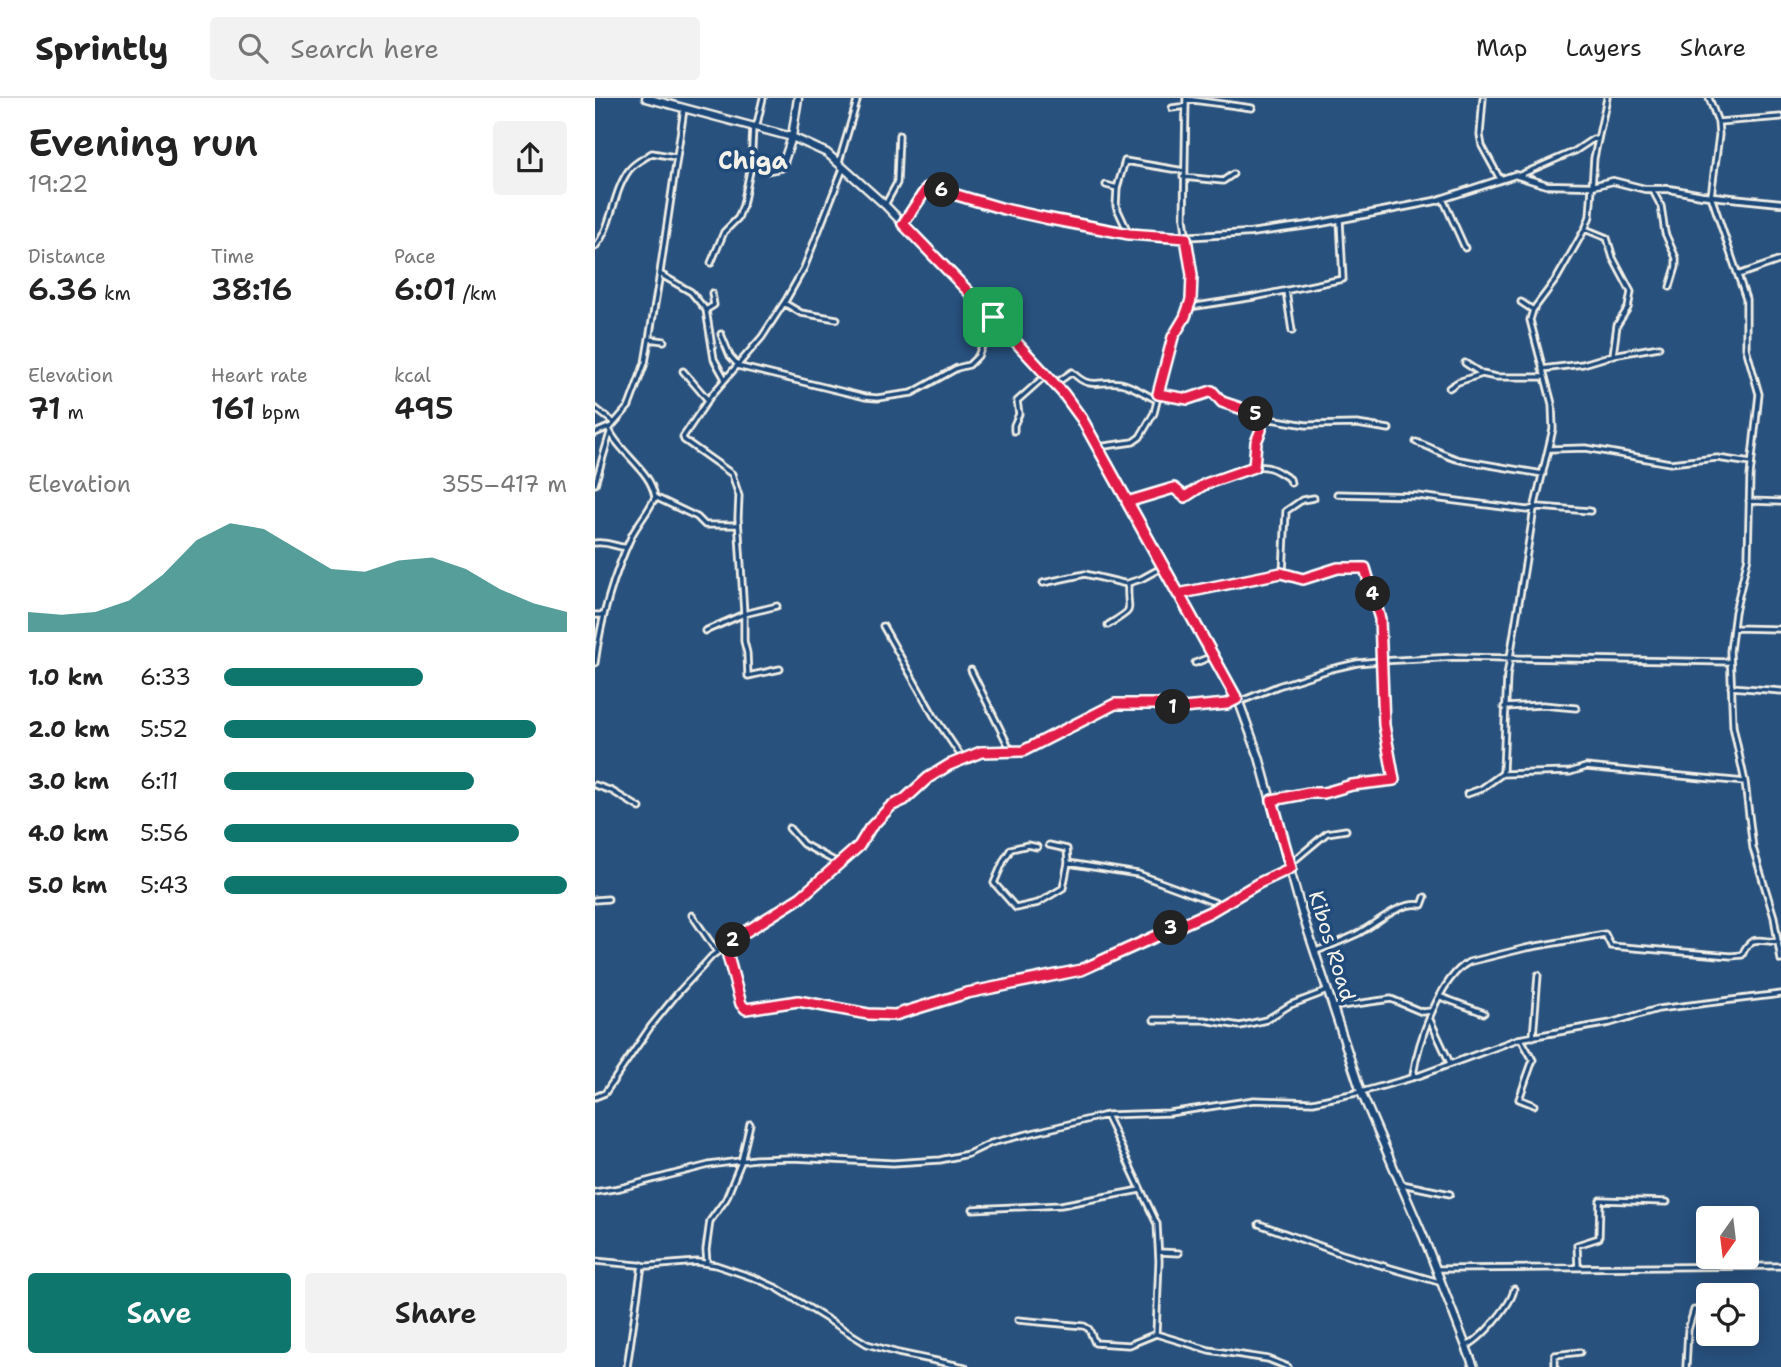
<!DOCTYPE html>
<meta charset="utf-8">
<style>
body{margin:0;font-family:"Shantell Sans",sans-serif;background:#f2f2f2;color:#222;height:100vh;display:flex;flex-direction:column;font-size:26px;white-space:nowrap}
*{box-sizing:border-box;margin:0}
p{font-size:23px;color:#767676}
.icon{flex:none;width:38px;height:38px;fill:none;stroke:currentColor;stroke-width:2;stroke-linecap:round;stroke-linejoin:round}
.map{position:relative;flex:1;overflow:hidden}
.drawer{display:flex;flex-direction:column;background:#fff;width:595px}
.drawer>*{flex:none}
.needle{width:46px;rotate:194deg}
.controls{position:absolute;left:1101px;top:1108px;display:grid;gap:14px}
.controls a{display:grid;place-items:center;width:63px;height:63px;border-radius:7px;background:#fff;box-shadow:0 4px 18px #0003;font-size:35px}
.pin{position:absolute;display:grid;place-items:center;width:60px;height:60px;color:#fff;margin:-30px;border-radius:14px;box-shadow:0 4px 10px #0006}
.km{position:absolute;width:35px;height:35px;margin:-18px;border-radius:50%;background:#222;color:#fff;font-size:19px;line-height:35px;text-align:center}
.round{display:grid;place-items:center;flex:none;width:74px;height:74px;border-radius:7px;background:#f2f2f2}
.head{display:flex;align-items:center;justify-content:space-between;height:119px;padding:0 28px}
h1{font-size:38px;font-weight:600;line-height:52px}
.figures{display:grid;grid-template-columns:repeat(3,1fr);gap:10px;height:119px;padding:7px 28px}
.figures div{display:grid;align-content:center}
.figures b{font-size:30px;font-weight:600}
.figures small{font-size:19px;font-weight:400}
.figures p{font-size:19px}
.chart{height:196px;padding:14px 28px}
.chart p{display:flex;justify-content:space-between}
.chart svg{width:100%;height:126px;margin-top:7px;fill:#0f766e;opacity:.7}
.primary-button{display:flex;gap:14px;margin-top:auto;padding:14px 28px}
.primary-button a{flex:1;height:80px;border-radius:7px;background:#0f766e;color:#fff;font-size:28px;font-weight:600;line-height:80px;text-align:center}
.primary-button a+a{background:#f2f2f2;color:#222}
ul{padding:0 28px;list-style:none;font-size:23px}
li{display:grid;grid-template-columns:112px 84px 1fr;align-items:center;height:52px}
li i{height:18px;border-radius:9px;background:#0f766e}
header{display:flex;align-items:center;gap:42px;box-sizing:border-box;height:98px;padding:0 35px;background:#fff;border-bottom:2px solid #e0e0e0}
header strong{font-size:33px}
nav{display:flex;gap:38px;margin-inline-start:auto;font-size:24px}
.search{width:490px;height:63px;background:#f2f2f2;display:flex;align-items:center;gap:18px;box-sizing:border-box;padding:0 24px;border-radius:7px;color:#767676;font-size:26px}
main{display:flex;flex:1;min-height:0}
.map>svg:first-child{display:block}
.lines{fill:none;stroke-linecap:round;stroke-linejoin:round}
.minor-casing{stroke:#f4f1e8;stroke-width:9}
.tertiary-casing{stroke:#f4f1e8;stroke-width:10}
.primary-casing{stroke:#f4f1e8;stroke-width:11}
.minor{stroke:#1f4a7a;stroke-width:3.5}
.tertiary{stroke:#1f4a7a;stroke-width:4.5}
.primary{stroke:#1f4a7a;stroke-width:6}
.route-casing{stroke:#fff;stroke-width:14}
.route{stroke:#e11d48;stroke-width:9}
.labels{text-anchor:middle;stroke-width:7;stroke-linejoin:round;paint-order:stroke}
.street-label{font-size:21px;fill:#f4f1e8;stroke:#1f4a7a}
.quarter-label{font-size:24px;font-weight:bold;fill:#f4f1e8;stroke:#1f4a7a}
</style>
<header>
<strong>Sprintly</strong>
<div class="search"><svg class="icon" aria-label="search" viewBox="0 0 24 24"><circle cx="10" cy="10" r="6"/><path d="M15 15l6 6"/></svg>Search here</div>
<nav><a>Map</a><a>Layers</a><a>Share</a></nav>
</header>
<main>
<section class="drawer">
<div class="head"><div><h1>Evening run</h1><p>19:22</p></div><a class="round"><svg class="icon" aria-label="share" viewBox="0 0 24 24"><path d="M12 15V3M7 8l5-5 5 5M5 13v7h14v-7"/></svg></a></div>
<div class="figures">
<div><p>Distance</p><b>6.36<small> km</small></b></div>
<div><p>Time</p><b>38:16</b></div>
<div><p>Pace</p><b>6:01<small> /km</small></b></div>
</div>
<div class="figures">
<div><p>Elevation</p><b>71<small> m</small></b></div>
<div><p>Heart rate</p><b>161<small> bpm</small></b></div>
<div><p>kcal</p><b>495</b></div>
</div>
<div class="chart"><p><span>Elevation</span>355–417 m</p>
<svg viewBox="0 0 160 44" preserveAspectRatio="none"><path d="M0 44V37L10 38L20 37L30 33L40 24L50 12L60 6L70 8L80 15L90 22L100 23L110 19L120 18L130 22L140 29L150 34L160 37V44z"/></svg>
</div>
<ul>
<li><b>1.0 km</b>6:33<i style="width:58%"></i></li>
<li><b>2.0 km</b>5:52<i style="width:91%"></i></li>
<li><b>3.0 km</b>6:11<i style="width:73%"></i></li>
<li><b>4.0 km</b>5:56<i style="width:86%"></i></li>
<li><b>5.0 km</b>5:43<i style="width:100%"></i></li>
</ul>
<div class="primary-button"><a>Save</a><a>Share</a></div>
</section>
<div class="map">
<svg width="1186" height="1269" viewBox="0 0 1186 1269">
<rect width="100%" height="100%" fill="#28517e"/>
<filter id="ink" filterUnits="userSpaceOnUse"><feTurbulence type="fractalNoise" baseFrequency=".0143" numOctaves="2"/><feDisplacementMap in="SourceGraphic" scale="14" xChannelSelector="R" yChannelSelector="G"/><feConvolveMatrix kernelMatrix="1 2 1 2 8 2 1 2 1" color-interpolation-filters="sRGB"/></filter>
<g filter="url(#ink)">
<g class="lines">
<defs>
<path id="minor" d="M888,0L885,37L887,48L905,81
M1114,0L1123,24L1124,37L1116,98L1151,201V250L1164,296L1155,378L1153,459L1140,514L1135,553L1138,628L1150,684L1158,750L1179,819L1186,862
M591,1L657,10
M577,10L591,8
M1123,24L1186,19
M244,64L263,0
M925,77L980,53L998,41L1003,42
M588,79L628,83L638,76
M511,87L522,90L521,108L533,134
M522,90L530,63L589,73
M1057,91L1066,108L1070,135L1081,160V169L1075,189
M848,101L870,150
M290,107L302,85L304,37
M990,131L1012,140L1018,160L1036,194L1033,210L1022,227L1018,257
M0,149C18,128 17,95 34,72C39,65 50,60 57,55L80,59
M116,165L129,134L143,120L148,107L156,68L158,29L162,26L168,0
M65,176L96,194L111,212L119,261L130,281
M1143,177L1186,162
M691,193L697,233
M926,204L938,212
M189,205L206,215L242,221
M595,209L659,199L748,181L745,122
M111,212L119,207L117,195
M126,236L135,258L143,267
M54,241L69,243
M870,265L887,276L901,279H948
M142,268L270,299L282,300L317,295L362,270L374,267L383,258L398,221
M947,271L988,266L1018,257L1064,249
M88,273L113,302
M460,286L477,274C495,293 504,282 525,285C537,287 551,297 562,302
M854,290L863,284L887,276
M563,296L593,301L617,293L629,305L657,314L665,321L666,332L661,342L658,369
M0,310L18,324
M664,319L711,327L762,326L794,331
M419,333V327L424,316L422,303L450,278
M0,335L14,329
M821,344C837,349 849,358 865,362L948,376
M503,349L538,344L545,339L559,315L578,239L594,212L597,178L589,120L591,0
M955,351L991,350L1075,365L1122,360L1156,365
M0,386L15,335
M742,396L823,398L932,412L944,409L995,413
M60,399L102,419L110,427H143
M1154,403L1186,404
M532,404L577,390L590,399C610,387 651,362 675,370C682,372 688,377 695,381L696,385
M0,445C16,443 23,451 32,449
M688,475L691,413L707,402L719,400
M448,485L490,476L532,486
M583,496L683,475L708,481L741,470L768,468L772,472L785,521V563
M182,508L149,516V543L152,555L153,578L185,571
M0,517H7
M513,527C543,508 531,517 533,485L546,481L568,469
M288,528L339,618L368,661
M1138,530L1186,531
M110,533L149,516L143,420L144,398L137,376L89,342L88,339L115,299L167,239L191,202L209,170L248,71
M0,565C6,519 17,480 37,437C44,424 54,413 60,399C56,372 24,355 14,331L34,308L50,265L63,188L89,11
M600,565L618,558
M376,572L416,653
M1136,589L1186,593
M644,604L683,588L736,571L762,565L785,563L862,559L1135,564
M909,609L948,607L981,610
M907,676L975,674L991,669L1150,684
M0,687L17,693L45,710
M872,696L886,691L907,676L908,673L912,578L939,411L958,331L957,306L935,222L938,212L962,180L991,129L995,118L999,60L1012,0
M677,702L714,695H729L756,687L798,682L789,627L787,562
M194,730L208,746L243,765
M454,747L472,751L473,765L543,776L627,807
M442,749L433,747L416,751L409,762L399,785L421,810L443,805L468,790L473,765
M695,766L732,735L751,732
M0,802L13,801
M97,817L122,854
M1184,844C1163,843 1156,836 1147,857L1136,858L1016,848L1010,836L931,850L874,864C844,880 823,945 818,977L823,978L923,941L1015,925L1063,911L1186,896
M130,847L146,906L151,911L203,903L273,917H300L372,895L486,872L615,814L664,785L694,771
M721,853C735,848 749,842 762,836C782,826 803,803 827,807L830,799
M846,899L889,915
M739,909L796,901L827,914L836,913
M559,922H609L645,928L671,922L695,907L732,893
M835,922L855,965
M938,939L943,877
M926,941L938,962L924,1001L939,1007
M0,999L10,995L56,928L82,896L117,858L146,836L207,799L264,748L275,730L296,708L309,702L347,670L386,654L428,653L520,606H559L587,610L632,606L642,601
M511,1017L562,1126L564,1163L561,1236
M807,1086L855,1096
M0,1094L25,1090L114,1067L160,1061L198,1060L298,1065L345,1062L373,1056L396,1045L511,1017L574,1015L659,1002L718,1004L766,994L820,979
M378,1111L466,1107L545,1092
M664,1126L747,1156L844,1184
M564,1154L584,1155
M0,1163L53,1168L102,1164L121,1167L162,1181L182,1190L272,1246L303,1255L370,1269
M112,1165L111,1152L115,1123L131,1101L146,1064L155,1026
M1151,1168L1152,1146
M983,1169L982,1147L1004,1140L1005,1102L1072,1104
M842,1171L1186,1168
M423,1222L489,1228L494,1231L500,1245L534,1247L561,1236L614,1252L673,1261L693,1269
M871,1248C886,1242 917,1206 919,1191
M32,1269L47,1167
M960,1269V1257L985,1254
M1091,1269L1093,1232L1099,1212"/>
<path id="tertiary" d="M308,125L329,92L338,90L409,111L566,140L655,135L721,126L840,103L920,77L952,87L997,88L1018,83L1050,91H1074L1107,97L1186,105"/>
<path id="primary" d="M51,0L197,39L232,55L290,107L364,183L468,295L487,321L644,604L664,659L707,815L766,994L829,1140L879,1269
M156,68L171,72L187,69L197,39L203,0"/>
</defs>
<use href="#minor" class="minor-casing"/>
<use href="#tertiary" class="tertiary-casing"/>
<use href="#primary" class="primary-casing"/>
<use href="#minor" class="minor"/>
<use href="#tertiary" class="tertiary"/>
<use href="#primary" class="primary"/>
</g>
</g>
<g class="lines" filter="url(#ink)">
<defs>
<path id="route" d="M398,219L468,295L487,321L642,601L632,606L587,610L559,606H520L428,653L386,654L354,667L333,680L309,702L296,708L275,730L264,748L206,799L130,847L146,906L151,911L203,903L273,916L300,917L372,895L486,872L615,814L664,785L696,770L677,702L714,695H729L757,687L799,682L789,627L785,521L770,470H743L708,481L686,475L583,496L532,404L579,390L590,399L610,386L659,369L661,344L666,332L665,321L657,314L627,304L617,293L593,301L563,296L578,239L590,219L596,202L597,177L591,140L534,136L450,120L409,111L338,90H332L308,126L398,219"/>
</defs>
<use href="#route" class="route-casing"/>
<use href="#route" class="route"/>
</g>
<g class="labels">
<g class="street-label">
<text transform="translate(737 848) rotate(73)" y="7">Kibos Road</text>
</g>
<g class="quarter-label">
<text x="158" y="71">Chiga</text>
</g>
</g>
</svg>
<div class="controls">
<a><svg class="needle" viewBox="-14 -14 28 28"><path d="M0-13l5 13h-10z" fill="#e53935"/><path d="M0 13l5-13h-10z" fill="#767676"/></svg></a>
<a><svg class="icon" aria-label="locate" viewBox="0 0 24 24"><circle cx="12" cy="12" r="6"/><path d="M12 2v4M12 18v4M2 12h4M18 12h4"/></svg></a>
</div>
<div class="pin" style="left:398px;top:219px;background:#1e9e55"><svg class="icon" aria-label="arrive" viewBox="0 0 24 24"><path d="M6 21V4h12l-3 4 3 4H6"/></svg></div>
<b class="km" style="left:578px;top:609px">1</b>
<b class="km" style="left:138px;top:842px">2</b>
<b class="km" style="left:576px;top:830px">3</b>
<b class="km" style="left:778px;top:496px">4</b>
<b class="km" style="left:661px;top:316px">5</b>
<b class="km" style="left:347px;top:92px">6</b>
</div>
</main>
